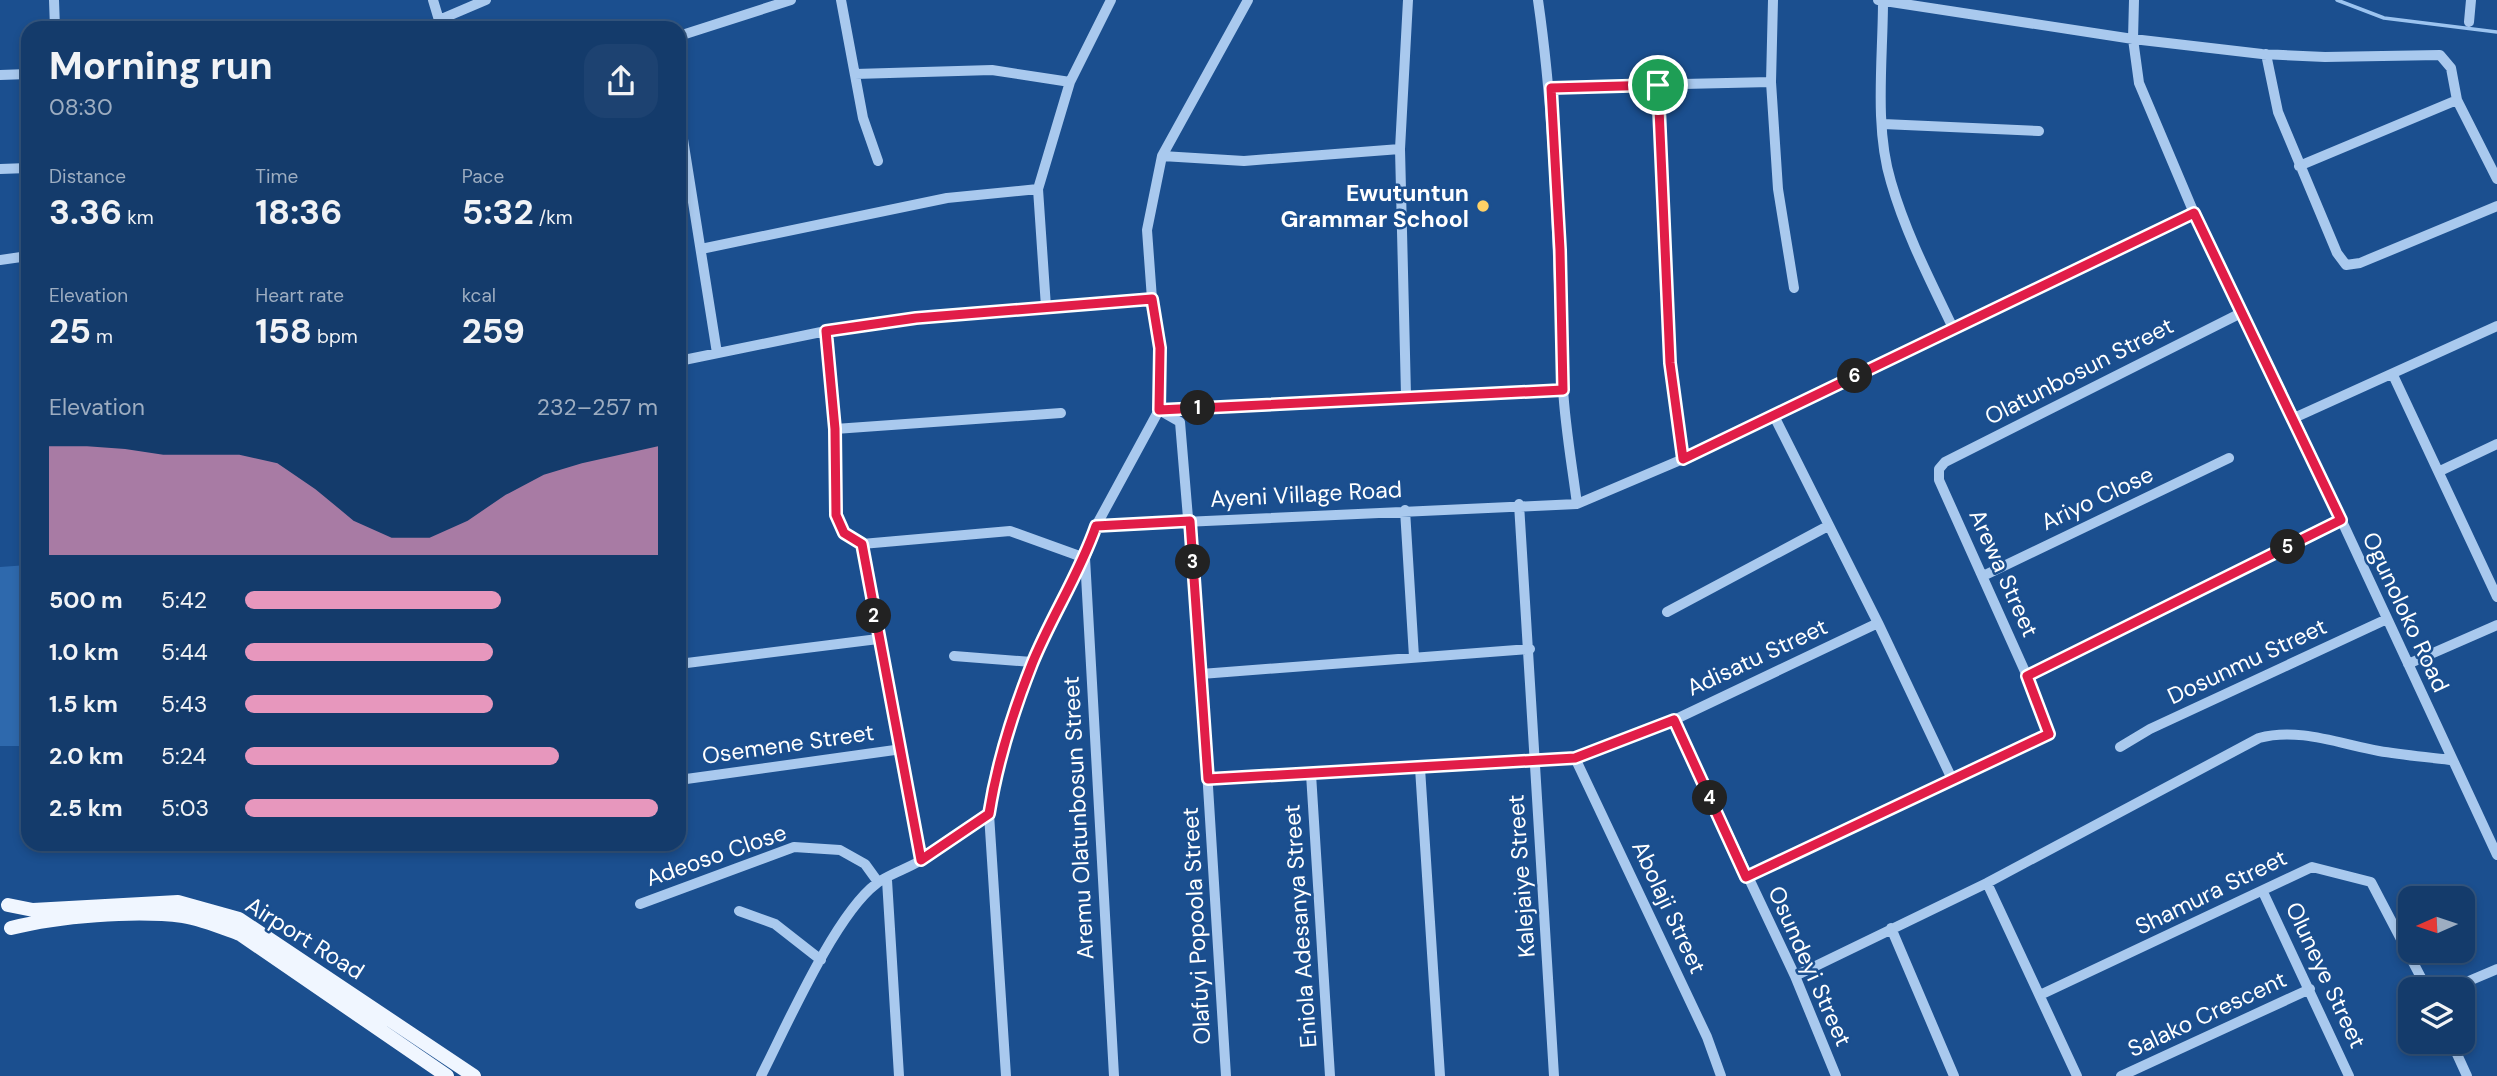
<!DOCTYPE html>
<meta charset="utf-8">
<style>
body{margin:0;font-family:"DM Sans",sans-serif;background:#1d4271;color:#f1f3f6;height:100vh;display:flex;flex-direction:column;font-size:26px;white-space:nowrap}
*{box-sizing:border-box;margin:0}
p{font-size:23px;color:#9dadc1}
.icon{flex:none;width:38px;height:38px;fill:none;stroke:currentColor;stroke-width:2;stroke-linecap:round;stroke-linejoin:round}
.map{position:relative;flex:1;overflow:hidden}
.side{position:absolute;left:21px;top:21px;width:665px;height:830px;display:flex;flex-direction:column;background:#143b6b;border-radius:21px;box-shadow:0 4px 10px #0003,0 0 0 2px #33557e}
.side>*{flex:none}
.needle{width:46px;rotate:267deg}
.fabs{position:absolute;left:2398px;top:886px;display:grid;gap:14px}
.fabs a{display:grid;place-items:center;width:77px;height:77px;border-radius:14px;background:#143b6b;box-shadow:0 4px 10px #0003,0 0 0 2px #33557e;font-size:35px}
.pin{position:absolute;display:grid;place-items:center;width:60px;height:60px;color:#fff;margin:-30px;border:4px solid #fff;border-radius:50%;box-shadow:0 2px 7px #0007}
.km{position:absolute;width:35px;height:35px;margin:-18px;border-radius:50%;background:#222;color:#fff;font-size:19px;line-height:35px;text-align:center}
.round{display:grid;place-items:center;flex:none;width:74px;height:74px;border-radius:21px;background:#1d4271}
.summary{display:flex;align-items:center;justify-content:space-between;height:119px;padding:0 28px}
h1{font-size:38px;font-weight:700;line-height:52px}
.figures{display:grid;grid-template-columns:repeat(3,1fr);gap:10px;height:119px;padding:7px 28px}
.figures div{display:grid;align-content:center}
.figures b{font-size:35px;font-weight:700}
.figures small{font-size:19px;font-weight:400}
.figures p{font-size:19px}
.chart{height:196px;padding:14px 28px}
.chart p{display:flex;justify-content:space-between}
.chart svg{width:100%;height:126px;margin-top:7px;fill:#e797bd;opacity:.7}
ul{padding:0 28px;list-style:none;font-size:23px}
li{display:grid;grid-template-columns:112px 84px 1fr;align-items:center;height:52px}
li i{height:18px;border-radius:9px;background:#e797bd}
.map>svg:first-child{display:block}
.green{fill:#2e69ad}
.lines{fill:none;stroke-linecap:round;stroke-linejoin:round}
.stream{stroke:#9cc4f0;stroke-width:3.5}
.minor{stroke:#a9c9ee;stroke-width:10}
.major{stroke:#f0f6ff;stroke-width:14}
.route-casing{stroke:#fff;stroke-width:14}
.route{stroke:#e11d48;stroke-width:9}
.poi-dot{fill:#ffd166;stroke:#1b4f8f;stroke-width:2.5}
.labels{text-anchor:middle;stroke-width:5;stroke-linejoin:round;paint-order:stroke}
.poi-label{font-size:23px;font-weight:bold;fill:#fff;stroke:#1b4f8f;text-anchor:end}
.street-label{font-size:23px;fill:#fff;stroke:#1b4f8f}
</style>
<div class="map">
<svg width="2497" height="1076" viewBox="0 0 2497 1076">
<rect width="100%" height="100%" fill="#1b4f8f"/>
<path class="green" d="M28,565V746H0V567Z"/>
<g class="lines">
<path class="stream" d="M2337,0L2384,18L2497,32"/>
<path class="minor" d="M54,0L55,28
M433,0L439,20L486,0
M841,0L863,118L878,161
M1538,0C1557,131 1557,256 1563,388C1565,426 1572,465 1577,504
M1773,0L1771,82L1778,189L1794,288
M1878,0L2133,39L2262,54L2325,57L2440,55L2451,68L2457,100L2497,179
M2134,0L2133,39L2139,83L2194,213L2294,418L2497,855
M1883,1C1883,59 1874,126 1891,182C1906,234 1931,282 1954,330
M2469,22L2471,0
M679,36L791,0
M2266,54L2278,112L2337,253L2346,265L2360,263L2497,206
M855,74L992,70L1070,82
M0,75L28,74
M1658,85L1670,363L1683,459
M1551,87L1771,82
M679,114L717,353
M1883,124L2039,131
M1162,156L1244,161L1400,149
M2299,166L2457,100
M0,169L28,168
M701,249L947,198L1038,189
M0,260L28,256
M1046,307L1038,189L1070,82L1111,0
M826,331L835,429L836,515L844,533L862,544L921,860
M679,361L826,331L916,318L1152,299
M2393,375L2497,597
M1406,395L1400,149L1408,0
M1162,409L1563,390
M1159,410L1180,422L1201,674L1226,1076
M1773,414L1878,623L1952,779
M2294,418L2497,326
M835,429L1061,413
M2440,471L2497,444
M1519,504L1554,1076
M1405,510L1414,657
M1096,526L1577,504L1683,459L2194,213
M862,544L1010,531L1085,558L1114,1076
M1983,576L2229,458
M1667,612L1828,526
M954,656L1032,662
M679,664L878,639
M2408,664L2497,625
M1201,674L1530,649
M2027,676L2341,520
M1674,720L1795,976L1836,1076
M2120,747L2150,729L2387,619
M1575,758L1707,1037L1721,1076
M1420,768L1440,1076
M1311,774L1330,1076
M1208,779L1575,758L1674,720L1878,623
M679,780L902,749
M1746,877L2049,734L2027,676L1939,480V469L1945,462L2241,313
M887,880L899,1076
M1987,883L2077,1076
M2263,892L2349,1076
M640,904L794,847L840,850L865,864L878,882
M739,911L775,924L821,960
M1891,928L1954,1076
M1795,976L1987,883L2259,738C2298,727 2340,744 2379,751C2402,755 2427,757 2450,760
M2450,989L2497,969
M2040,995L2312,867L2371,882L2427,989
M2451,1041L2467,1076
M761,1076C786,1027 835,915 876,884C885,876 906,869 918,862C942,847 965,829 989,814
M1006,1076L989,814L996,770L1032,662L1085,558L1096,526L1159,410L1160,348L1152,299L1147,230L1162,156L1248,0
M2121,1076L2310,989"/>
<path class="major" d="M8,905L33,910L178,902L239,919L474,1076
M11,928C58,916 134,910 183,916C202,919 221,927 240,934L447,1076"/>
</g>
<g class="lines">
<defs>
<path id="route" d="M1658,85L1670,363L1683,459L2194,213L2341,520L2027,676L2049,734L1746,877L1674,720L1575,758L1208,779L1190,521L1096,526C1079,575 1051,617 1032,664C1013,712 997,763 989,814L921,860L862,544L844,533L836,515L835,429L826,331L916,318L1152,299L1160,348L1159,410L1563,390L1560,250L1551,88Z"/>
</defs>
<use href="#route" class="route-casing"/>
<use href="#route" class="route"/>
</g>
<circle class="poi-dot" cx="1483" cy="206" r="7"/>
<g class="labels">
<g class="poi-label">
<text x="1469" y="201">Ewutuntun<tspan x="1469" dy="26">Grammar School</tspan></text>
</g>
<g class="street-label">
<text transform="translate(2079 371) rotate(-27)" y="8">Olatunbosun Street</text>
<text transform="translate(1306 494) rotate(-3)" y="8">Ayeni Village Road</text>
<text transform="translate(2097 498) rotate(-25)" y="8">Ariyo Close</text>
<text transform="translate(2004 573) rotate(66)" y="8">Arewa Street</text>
<text transform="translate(2406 612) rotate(65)" y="8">Ogunoloko Road</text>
<text transform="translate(1757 657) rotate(-25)" y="8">Adisatu Street</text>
<text transform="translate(2247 661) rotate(-25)" y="8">Dosunmu Street</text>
<text transform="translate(788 744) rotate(-8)" y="8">Osemene Street</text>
<text transform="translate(1078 818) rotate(-93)" y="8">Aremu Olatunbosun Street</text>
<text transform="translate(716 855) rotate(-19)" y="8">Adeoso Close</text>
<text transform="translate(1521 876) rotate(-94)" y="8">Kalejaiye Street</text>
<text transform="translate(2211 892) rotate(-26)" y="8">Shamura Street</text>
<text transform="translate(1669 907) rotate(65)" y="8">Abolaji Street</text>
<text transform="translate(1196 926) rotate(-93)" y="8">Olafuyi Popoola Street</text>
<text transform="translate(1300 926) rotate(-94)" y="8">Eniola Adesanya Street</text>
<text transform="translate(305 938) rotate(32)" y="8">Airport Road</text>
<text transform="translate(1810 966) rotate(66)" y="8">Osundeyi Street</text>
<text transform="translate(2326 975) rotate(65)" y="8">Oluneye Street</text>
<text transform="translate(2207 1014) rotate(-25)" y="8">Salako Crescent</text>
</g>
</g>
</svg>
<div class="fabs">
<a><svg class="needle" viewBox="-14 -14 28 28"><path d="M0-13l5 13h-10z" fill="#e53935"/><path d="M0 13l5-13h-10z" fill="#9dadc1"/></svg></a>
<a><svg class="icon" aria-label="layers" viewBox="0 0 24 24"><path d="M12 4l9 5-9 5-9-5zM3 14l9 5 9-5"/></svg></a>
</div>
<div class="pin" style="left:1658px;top:85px;background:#1e9e55"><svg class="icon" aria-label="arrive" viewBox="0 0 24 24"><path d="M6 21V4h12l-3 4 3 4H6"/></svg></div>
<b class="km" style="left:1198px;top:408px">1</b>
<b class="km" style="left:874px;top:616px">2</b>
<b class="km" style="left:1193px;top:562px">3</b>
<b class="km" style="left:1710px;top:798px">4</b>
<b class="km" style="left:2288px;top:547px">5</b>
<b class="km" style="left:1855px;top:376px">6</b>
<section class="side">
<div class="summary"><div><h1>Morning run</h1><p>08:30</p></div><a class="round"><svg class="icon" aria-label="share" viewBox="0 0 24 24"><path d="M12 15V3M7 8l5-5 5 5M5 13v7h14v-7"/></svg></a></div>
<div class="figures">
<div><p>Distance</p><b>3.36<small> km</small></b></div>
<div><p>Time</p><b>18:36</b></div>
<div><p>Pace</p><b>5:32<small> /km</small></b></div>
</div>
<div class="figures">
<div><p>Elevation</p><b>25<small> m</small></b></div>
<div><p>Heart rate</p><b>158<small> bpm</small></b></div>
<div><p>kcal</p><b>259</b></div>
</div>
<div class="chart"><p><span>Elevation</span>232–257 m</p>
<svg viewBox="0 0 160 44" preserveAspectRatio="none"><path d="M0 44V6L10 6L20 7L30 9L40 9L50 9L60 12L70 21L80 32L90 38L100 38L110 32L120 23L130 16L140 12L150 9L160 6V44z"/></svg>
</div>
<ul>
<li><b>500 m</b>5:42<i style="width:62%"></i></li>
<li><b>1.0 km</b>5:44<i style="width:60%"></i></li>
<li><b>1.5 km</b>5:43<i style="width:60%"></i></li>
<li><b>2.0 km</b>5:24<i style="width:76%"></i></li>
<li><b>2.5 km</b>5:03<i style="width:100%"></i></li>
</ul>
</section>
</div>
